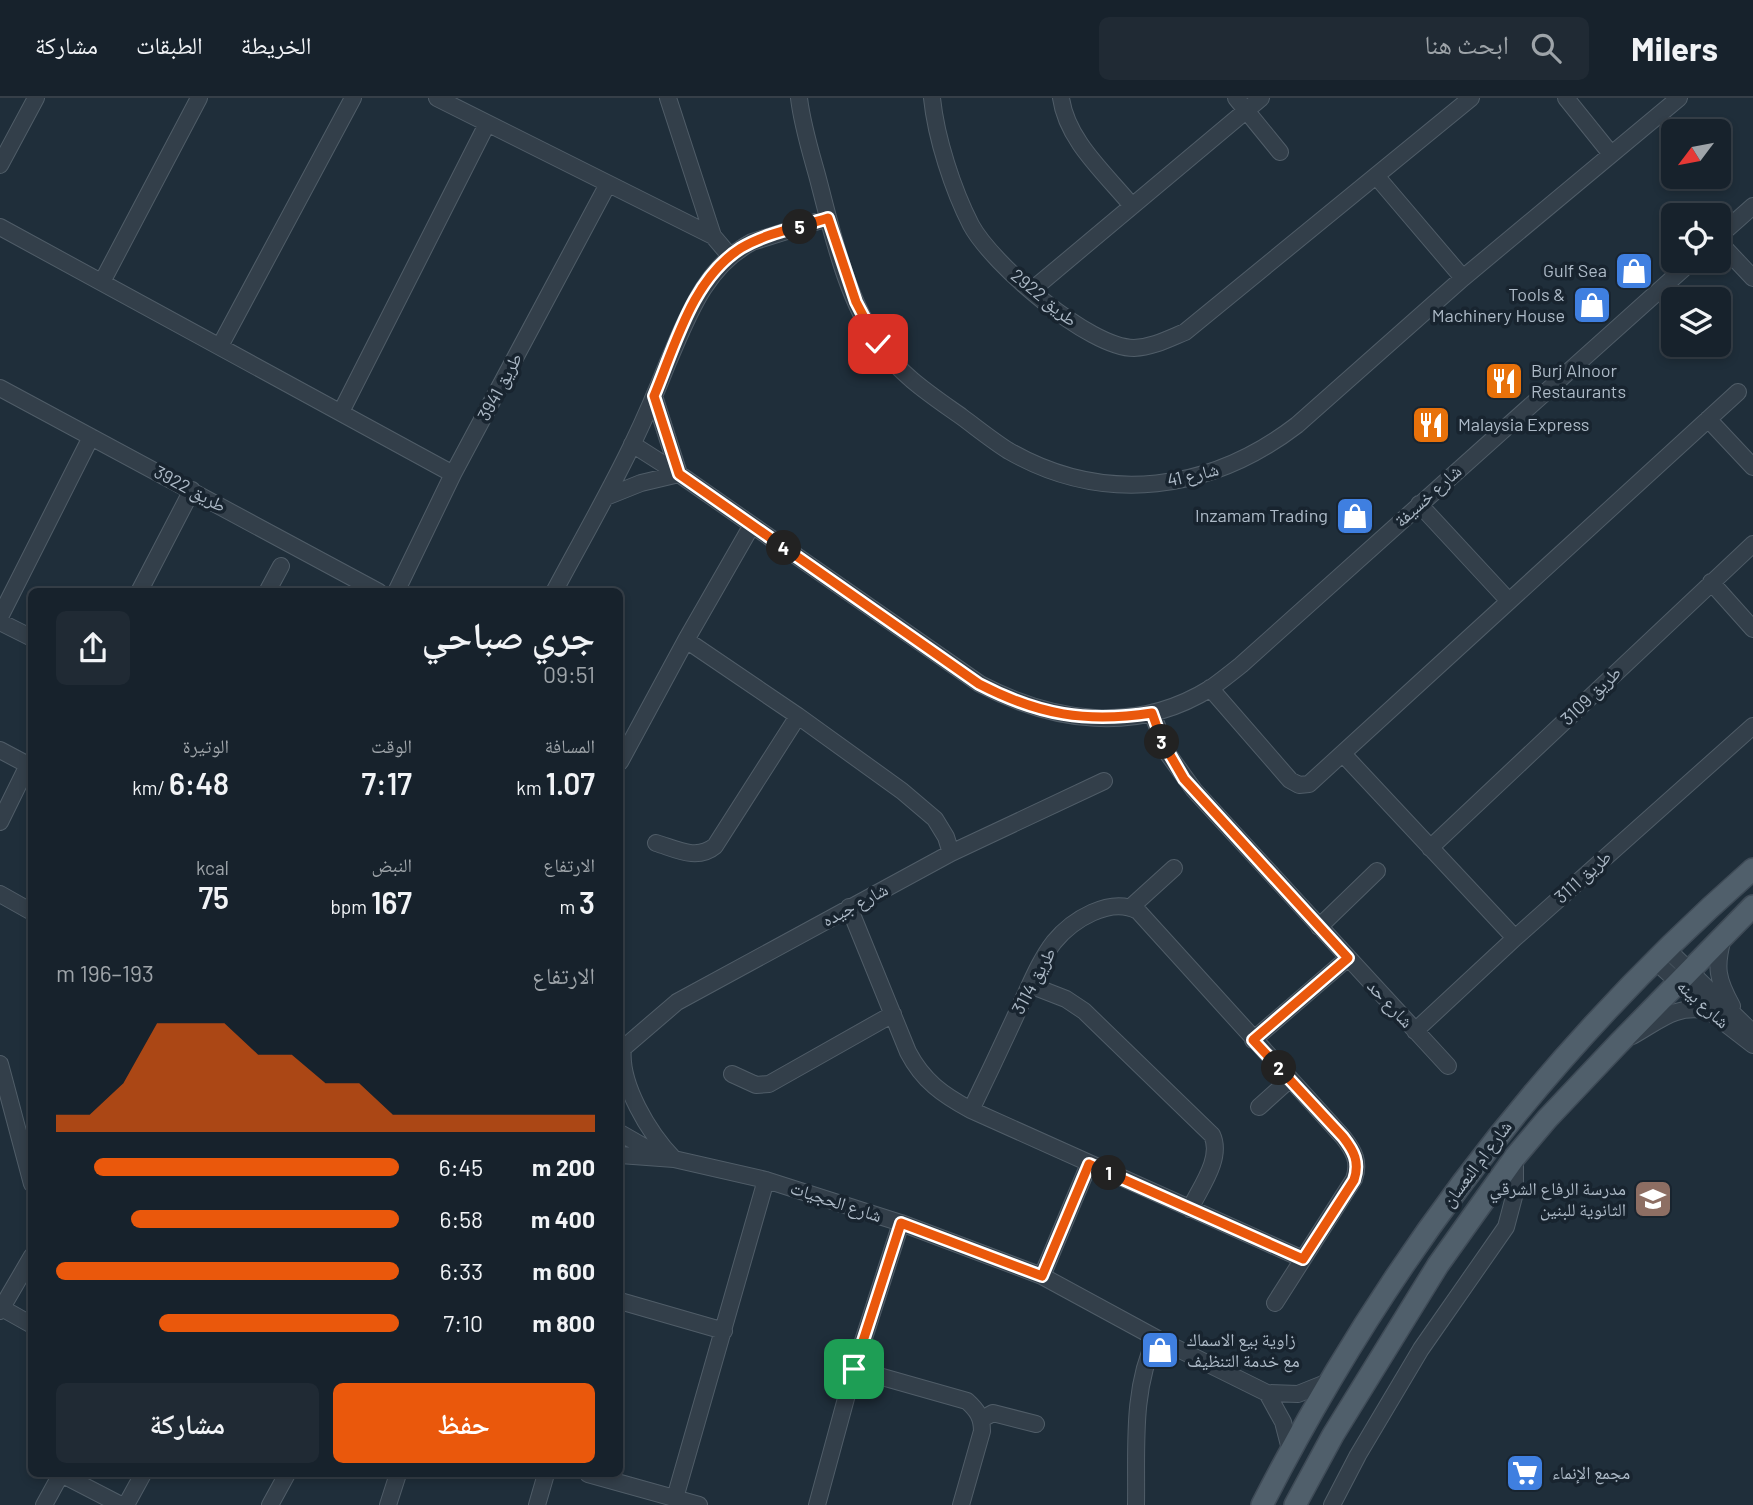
<!DOCTYPE html>
<html lang="ar">
<meta charset="utf-8">
<style>
body{margin:0;font-family:Barlow,"Noto Naskh Arabic",sans-serif;background:#202a34;color:#f1f3f6;direction:rtl;height:100vh;display:flex;flex-direction:column;font-size:26px;white-space:nowrap}
*{box-sizing:border-box;margin:0}
p{font-size:23px;color:#9ea4a9}
.icon{flex:none;width:38px;height:38px;fill:none;stroke:currentColor;stroke-width:2;stroke-linecap:round;stroke-linejoin:round}
.map{position:relative;flex:1;overflow:hidden;direction:ltr}
.sheet{position:absolute;left:28px;top:490px;width:595px;height:889px;display:flex;flex-direction:column;background:#17222c;border-radius:10px;box-shadow:0 4px 10px #0003,0 0 0 2px #363f48;direction:rtl}
.sheet>*{flex:none}
.needle{width:46px;rotate:238deg}
.tools{position:absolute;left:1661px;top:21px;display:grid;gap:14px}
.tools a{display:grid;place-items:center;width:70px;height:70px;border-radius:10px;background:#17222c;box-shadow:0 4px 10px #0003,0 0 0 2px #363f48;font-size:35px}
.pin{position:absolute;display:grid;place-items:center;width:60px;height:60px;color:#fff;margin:-30px;border-radius:14px;box-shadow:0 4px 10px #0006}
.km{position:absolute;width:35px;height:35px;margin:-18px;border-radius:50%;background:#222;color:#fff;font-size:19px;line-height:35px;text-align:center}
.round{display:grid;place-items:center;flex:none;width:74px;height:74px;border-radius:10px;background:#202a34}
.headline{display:flex;align-items:center;justify-content:space-between;height:119px;padding:0 28px}
h1{font-size:38px;font-weight:600;line-height:52px}
.figures{display:grid;grid-template-columns:repeat(3,1fr);gap:10px;height:119px;padding:7px 28px}
.figures div{display:grid;align-content:center}
.figures b{font-size:30px;font-weight:600}
.figures small{font-size:19px;font-weight:400}
.figures p{font-size:19px}
.chart{height:196px;padding:14px 28px}
.chart p{display:flex;justify-content:space-between}
.chart svg{width:100%;height:126px;margin-top:7px;fill:#ea580c;opacity:.7}
.action{display:flex;gap:14px;margin-top:auto;padding:14px 28px}
.action a{flex:1;height:80px;border-radius:10px;background:#ea580c;color:#fff;font-size:28px;font-weight:600;line-height:80px;text-align:center}
.action a+a{background:#202a34;color:#f1f3f6}
ul{padding:0 28px;list-style:none;font-size:23px}
li{display:grid;grid-template-columns:112px 84px 1fr;align-items:center;height:52px}
li i{height:18px;border-radius:9px;background:#ea580c}
header{display:flex;align-items:center;gap:42px;box-sizing:border-box;height:98px;padding:0 35px;background:#17222c;border-bottom:2px solid #363f48}
header strong{font-size:33px}
nav{display:flex;gap:38px;margin-inline-start:auto;font-size:24px}
.search{width:490px;height:63px;background:#202a34;display:flex;align-items:center;gap:18px;box-sizing:border-box;padding:0 24px;border-radius:10px;color:#9ea4a9;font-size:26px}
.map>svg:first-child{display:block}
.lines{fill:none;stroke-linecap:round;stroke-linejoin:round}
.minor-casing{stroke:#505d68;stroke-width:18}
.major-casing{stroke:#3f4b57;stroke-width:24}
.minor{stroke:#333f4a;stroke-width:16}
.major{stroke:#505f6b;stroke-width:21}
.route-casing{stroke:#fff;stroke-width:14}
.route{stroke:#ea580c;stroke-width:9}
.labels{text-anchor:middle;stroke-width:7;stroke-linejoin:round;paint-order:stroke}
.poi-label{font-size:18px;fill:#adbac7;stroke:#18242f;text-anchor:end}
.street-label{font-size:18px;fill:#adbac7;stroke:#18242f}
</style>
<header>
<strong>Milers</strong>
<div class="search"><svg class="icon" aria-label="search" viewBox="0 0 24 24"><circle cx="10" cy="10" r="6"/><path d="M15 15l6 6"/></svg>ابحث هنا</div>
<nav><a>الخريطة</a><a>الطبقات</a><a>مشاركة</a></nav>
</header>
<div class="map">
<svg width="1753" height="1407" viewBox="0 0 1753 1407">
<rect width="100%" height="100%" fill="#1f2e3a"/>
<g class="lines">
<defs>
<path id="minor" d="M437,0L713,138
M668,0L713,138L730,158
M799,0C802,26 810,52 817,77C832,133 845,198 879,246C900,277 931,297 962,319C977,330 993,343 1009,353C1105,408 1211,393 1297,327L1463,180L1679,0
M932,0C936,40 953,92 971,127C992,166 1089,250 1134,250C1153,249 1168,241 1185,234L1471,0
M1061,0C1067,43 1106,76 1132,108
M1236,0L1280,54
M1566,0L1611,56
M0,67L36,0
M1377,79L1463,180
M0,129L453,376
M1718,139L1753,108
M1718,143L1753,180
M102,184L199,0
M1032,192L1261,0
M220,248L353,0
M0,290L379,494
M341,314L487,26
M1708,321L1753,369
M632,346L679,376L980,586C1053,624 1136,637 1211,590C1221,583 1231,575 1241,567L1692,163
M606,399L641,385L679,376L654,298
M1419,406L1508,502
M1711,484L1753,531
M139,494L192,392
M267,494L281,468
M396,494L453,376L608,86
M554,494C580,445 608,397 632,347C645,320 657,292 668,264C688,218 705,169 752,144L828,120
M0,519L91,339
M0,524L32,540
M686,542L798,618L902,693L935,721L946,739L951,755
M1210,590L1290,682L1299,687L1309,686L1738,294
M1152,615L1168,656L1194,692L1448,968
M0,652L32,669
M1343,656L1515,840
M620,664L686,542L752,427
M0,724L28,667
M656,745C676,751 697,763 715,748L798,618
M1430,750L1753,446
M0,796L32,814
M849,809L908,954C923,983 943,997 971,1012L1303,1161
M1131,809L1174,770
M1319,829L1377,773
M1723,840C1715,869 1717,881 1732,908
M1666,850L1753,935
M1654,862L1709,913L1753,947
M1030,887L1066,901L1084,913L1212,1037C1223,1060 1200,1090 1190,1111
M1415,933L1515,840L1753,628
M1632,938C1661,922 1675,906 1709,913
M1253,942L1348,860
M623,950C619,986 649,1035 674,1061
M620,953L677,904L951,755L1104,683
M0,966L32,1086
M732,976L756,987L769,986L893,916
M1259,1009L1290,981
M971,1012C988,977 1005,941 1021,906C1031,885 1040,862 1054,844C1072,822 1110,798 1138,813L1343,1039C1354,1053 1360,1064 1354,1081L1275,1205
M620,1035L655,1055
M620,1057L674,1061L766,1082L901,1125L1042,1178L1156,1240L1267,1295L1298,1296L1328,1284
M1042,1178L1089,1066
M620,1203L724,1233
M0,1209L32,1227
M0,1213L32,1158
M854,1271L967,1303C977,1312 982,1319 982,1333L961,1407
M1267,1295L1283,1324L1290,1351
M982,1321L993,1315L1036,1326
M61,1376L121,1407
M588,1376L699,1407
M675,1400L766,1082
M44,1407L61,1376
M126,1407L143,1376
M270,1407L287,1376
M388,1407L398,1376
M537,1407L546,1376
M817,1407L854,1271L901,1125
M1136,1407C1137,1352 1131,1292 1156,1240
M1332,1407L1358,1357L1421,1251L1506,1129L1515,1095V1059"/>
<path id="major" d="M1262,1407C1386,1164 1548,951 1753,771
M1295,1407L1333,1337L1438,1167L1515,1059L1547,1021L1618,946L1753,808"/>
</defs>
<use href="#minor" class="minor-casing"/>
<use href="#major" class="major-casing"/>
<use href="#minor" class="minor"/>
<use href="#major" class="major"/>
</g>
<g class="lines">
<defs>
<path id="route" d="M854,1271L901,1125L1042,1178L1089,1066L1303,1161L1354,1082C1360,1064 1354,1053 1343,1039L1253,942L1348,860L1184,681L1162,643L1152,615C1086,625 1039,617 979,586L679,376L654,298C675,248 692,181 741,150C766,135 800,129 828,120L856,204L878,246"/>
</defs>
<use href="#route" class="route-casing"/>
<use href="#route" class="route"/>
</g>
<defs>
<symbol id="shop-square" viewBox="-11 -11 22 22"><rect x="-9" y="-9" width="18" height="18" rx="4" fill="#3f7fe0" stroke="#18242f"/><path d="M-5-2.5h2.3a2.7 3.5 0 0 1 5.4 0H5L5.5 6h-11ZM-1.5-2.5h3a1.5 2.3 0 0 0-3 0Z" fill="#fff"/></symbol>
<symbol id="restaurant-square" viewBox="-11 -11 22 22"><rect x="-9" y="-9" width="18" height="18" rx="4" fill="#e8710a" stroke="#18242f"/><path d="M-5-6h1v4h1v-4h1v4h1v-4h1v5L-1.5 .5V6h-2V.5L-5-1ZM5-6V6H3V1.5H1.5Q1.5-4 5-6Z" fill="#fff"/></symbol>
<symbol id="school-square" viewBox="-11 -11 22 22"><rect x="-9" y="-9" width="18" height="18" rx="4" fill="#8d6e63" stroke="#18242f"/><path d="M0-5L7-2L0 1L-7-2ZM-4 1L0 2.5L4 1V4Q0 6-4 4Z" fill="#fff"/></symbol>
<symbol id="supermarket-square" viewBox="-11 -11 22 22"><rect x="-9" y="-9" width="18" height="18" rx="4" fill="#3f7fe0" stroke="#18242f"/><path d="M-6-5.5h2.5l.6 2H6L4.5 2H-2.5L-4.4-4H-6ZM-1.5 3.2a1.3 1.3 0 1 0 .1 0ZM3 3.2a1.3 1.3 0 1 0 .1 0Z" fill="#fff"/></symbol>
</defs>
<g fill-rule="evenodd">
<use href="#shop-square" x="1612" y="151" width="44" height="44"/>
<use href="#shop-square" x="1570" y="185" width="44" height="44"/>
<use href="#restaurant-square" x="1482" y="261" width="44" height="44"/>
<use href="#restaurant-square" x="1409" y="305" width="44" height="44"/>
<use href="#shop-square" x="1333" y="396" width="44" height="44"/>
<use href="#school-square" x="1631" y="1079" width="44" height="44"/>
<use href="#shop-square" x="1138" y="1230" width="44" height="44"/>
<use href="#supermarket-square" x="1503" y="1353" width="44" height="44"/>
</g>
<g class="labels">
<g class="poi-label">
<text x="1607" y="179">Gulf Sea</text>
<text x="1565" y="203">Tools &amp;<tspan x="1565" dy="21">Machinery House</tspan></text>
<text x="1531" y="279" text-anchor="start">Burj Alnoor<tspan x="1531" dy="21">Restaurants</tspan></text>
<text x="1458" y="333" text-anchor="start">Malaysia Express</text>
<text x="1328" y="424">Inzamam Trading</text>
<text x="1626" y="1097">مدرسة الرفاع الشرقي<tspan x="1626" dy="21">الثانوية للبنين</tspan></text>
<text x="1187" y="1248" text-anchor="start">زاوية بيع الاسماك<tspan x="1187" dy="21">مع خدمة التنظيف</tspan></text>
<text x="1552" y="1381" text-anchor="start">مجمع الإنماء</text>
</g>
<g class="street-label">
<text transform="translate(1044 200) rotate(39)" y="6">طريق 2922</text>
<text transform="translate(500 289) rotate(-62)" y="6">طريق 3941</text>
<text transform="translate(1193 377) rotate(-13)" y="6">شارع 41</text>
<text transform="translate(190 391) rotate(28)" y="6">طريق 3922</text>
<text transform="translate(1428 398) rotate(-42)" y="6">شارع خسيفة</text>
<text transform="translate(1591 598) rotate(-44)" y="6">طريق 3109</text>
<text transform="translate(1583 779) rotate(-42)" y="6">طريق 3111</text>
<text transform="translate(855 807) rotate(-28)" y="6">شارع جيده</text>
<text transform="translate(1034 883) rotate(-62)" y="6">طريق 3114</text>
<text transform="translate(1390 906) rotate(47)" y="6">شارع حد</text>
<text transform="translate(1703 906) rotate(42)" y="6">شارع بينه</text>
<text transform="translate(1477 1066) rotate(-53)" y="6">شارع ام النعسان</text>
<text transform="translate(836 1104) rotate(18)" y="6">شارع الحجيات</text>
</g>
</g>
</svg>
<div class="tools">
<a><svg class="needle" viewBox="-14 -14 28 28"><path d="M0-13l5 13h-10z" fill="#e53935"/><path d="M0 13l5-13h-10z" fill="#9ea4a9"/></svg></a>
<a><svg class="icon" aria-label="locate" viewBox="0 0 24 24"><circle cx="12" cy="12" r="6"/><path d="M12 2v4M12 18v4M2 12h4M18 12h4"/></svg></a>
<a><svg class="icon" aria-label="layers" viewBox="0 0 24 24"><path d="M12 4l9 5-9 5-9-5zM3 14l9 5 9-5"/></svg></a>
</div>
<div class="pin" style="left:854px;top:1271px;background:#1e9e55"><svg class="icon" aria-label="arrive" viewBox="0 0 24 24"><path d="M6 21V4h12l-3 4 3 4H6"/></svg></div>
<div class="pin" style="left:878px;top:246px;background:#d93025"><svg class="icon" aria-label="check" viewBox="0 0 24 24"><path d="M5 12l5 5 9-10"/></svg></div>
<b class="km" style="left:1109px;top:1075px">1</b>
<b class="km" style="left:1279px;top:970px">2</b>
<b class="km" style="left:1162px;top:644px">3</b>
<b class="km" style="left:784px;top:450px">4</b>
<b class="km" style="left:800px;top:129px">5</b>
<section class="sheet">
<div class="headline"><div><h1>جري صباحي</h1><p>09:51</p></div><a class="round"><svg class="icon" aria-label="share" viewBox="0 0 24 24"><path d="M12 15V3M7 8l5-5 5 5M5 13v7h14v-7"/></svg></a></div>
<div class="figures">
<div><p>المسافة</p><b>1.07<small> km</small></b></div>
<div><p>الوقت</p><b>7:17</b></div>
<div><p>الوتيرة</p><b>6:48<small> /km</small></b></div>
</div>
<div class="figures">
<div><p>الارتفاع</p><b>3<small> m</small></b></div>
<div><p>النبض</p><b>167<small> bpm</small></b></div>
<div><p>kcal</p><b>75</b></div>
</div>
<div class="chart"><p><span>الارتفاع</span>193–196 m</p>
<svg viewBox="0 0 160 44" preserveAspectRatio="none"><path d="M0 44V38L10 38L20 27L30 6L40 6L50 6L60 17L70 17L80 27L90 27L100 38L110 38L120 38L130 38L140 38L150 38L160 38V44z"/></svg>
</div>
<ul>
<li><b>200 m</b>6:45<i style="width:89%"></i></li>
<li><b>400 m</b>6:58<i style="width:78%"></i></li>
<li><b>600 m</b>6:33<i style="width:100%"></i></li>
<li><b>800 m</b>7:10<i style="width:70%"></i></li>
</ul>
<div class="action"><a>حفظ</a><a>مشاركة</a></div>
</section>
</div>
